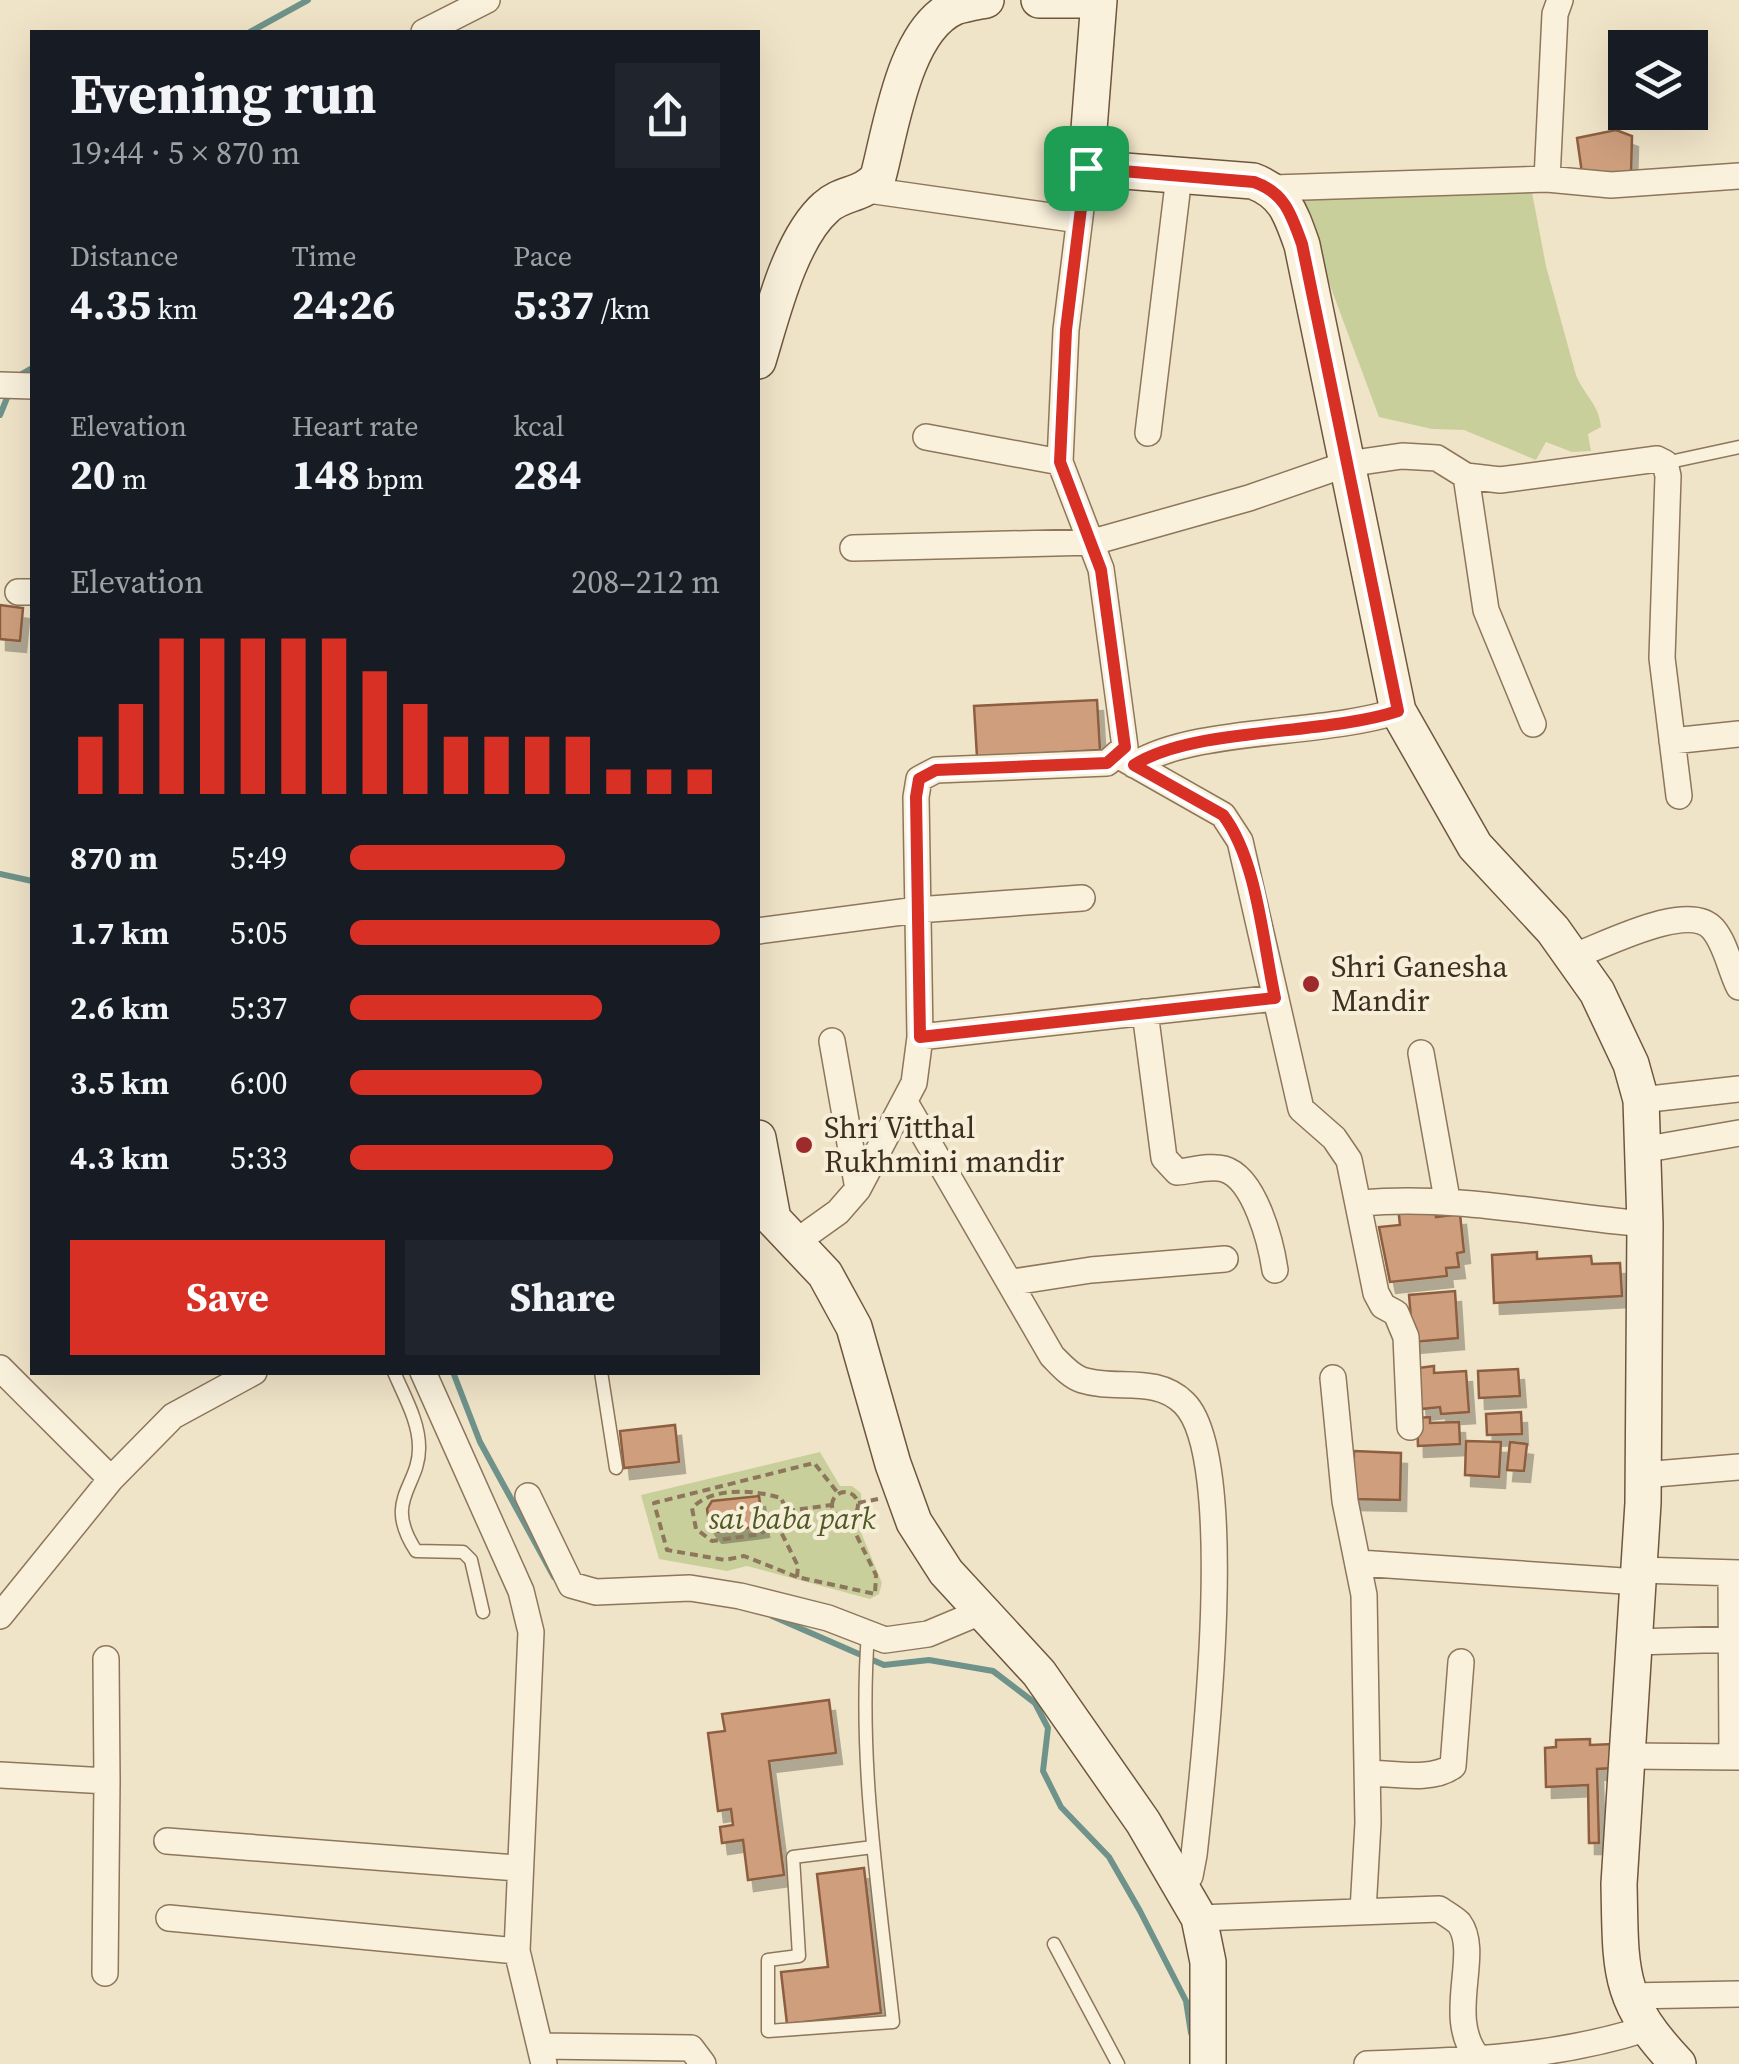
<!DOCTYPE html>
<meta charset="utf-8">
<style>
body{margin:0;font-family:"Source Serif 4",serif;background:#20242c;color:#f1f3f6;height:100vh;display:flex;flex-direction:column;font-size:38px;white-space:nowrap}
*{box-sizing:border-box;margin:0}
p{font-size:32px;color:#9ea1a6}
.icon{flex:none;width:55px;height:55px;fill:none;stroke:currentColor;stroke-width:2;stroke-linecap:round;stroke-linejoin:round}
.map{position:relative;flex:1;overflow:hidden}
.side{position:absolute;left:30px;top:30px;width:730px;height:1345px;display:flex;flex-direction:column;background:#171b24;border-radius:0px;box-shadow:0 10px 40px #0002}
.side>*{flex:none}
.buttons{position:absolute;left:1608px;top:30px;display:grid;gap:20px}
.buttons a{display:grid;place-items:center;width:100px;height:100px;border-radius:0px;background:#171b24;box-shadow:0 10px 40px #0002;font-size:50px}
.pin{position:absolute;display:grid;place-items:center;width:85px;height:85px;color:#fff;margin:-42px;border-radius:20px;box-shadow:0 5px 15px #0006}
.round{display:grid;place-items:center;flex:none;width:105px;height:105px;border-radius:0px;background:#20242c}
.head{display:flex;align-items:center;justify-content:space-between;height:170px;padding:0 40px}
h1{font-size:55px;font-weight:700;line-height:75px}
.stats{display:grid;grid-template-columns:repeat(3,1fr);gap:15px;height:170px;padding:10px 40px}
.stats div{display:grid;align-content:center}
.stats b{font-size:42px;font-weight:700}
.stats small{font-size:28px;font-weight:400}
.stats p{font-size:28px}
.chart{height:280px;padding:20px 40px}
.chart p{display:flex;justify-content:space-between}
.chart svg{width:100%;height:180px;margin-top:10px;stroke:#d93025;stroke-width:6}
.button{display:flex;gap:20px;margin-top:auto;padding:20px 40px}
.button a{flex:1;height:115px;border-radius:0px;background:#d93025;color:#fff;font-size:40px;font-weight:700;line-height:115px;text-align:center}
.button a+a{background:#20242c;color:#f1f3f6}
ul{padding:0 40px;list-style:none;font-size:32px}
li{display:grid;grid-template-columns:160px 120px 1fr;align-items:center;height:75px}
li i{height:25px;border-radius:12px;background:#d93025}
.map>svg:first-child{display:block}
.green{fill:#c9cf9b}
.lines{fill:none;stroke-linecap:round;stroke-linejoin:round}
.stream{stroke:#6f938a;stroke-width:6}
.building{fill:#cf9f7d;stroke:#8d5f41;stroke-width:2.5;filter:url(#shadow)}
.lane-casing{stroke:#8d765c;stroke-width:15}
.street-casing{stroke:#8d765c;stroke-width:28}
.secondary-casing{stroke:#6f573f;stroke-width:38}
.path{stroke:#8d765c;stroke-width:4;stroke-dasharray:8 5;stroke-linecap:butt}
.lane{stroke:#faf1dc;stroke-width:12}
.street{stroke:#faf1dc;stroke-width:25}
.secondary{stroke:#faf1dc;stroke-width:35}
.route-casing{stroke:#fff;stroke-width:20}
.route{stroke:#d93025;stroke-width:12}
.poi-dot{fill:#9e2a2b;stroke:#f7eed8;stroke-width:4}
.labels{text-anchor:middle;stroke-width:8;stroke-linejoin:round;paint-order:stroke}
.poi-label{font-size:30px;fill:#3d2e20;stroke:#f7eed8;text-anchor:start}
.park-label{font-size:30px;font-style:italic;fill:#4d5a26;stroke:#f7eed8}
</style>
<div class="map">
<svg width="1739" height="2064" viewBox="0 0 1739 2064">
<defs>
<filter id="shadow"><feDropShadow dx="6" dy="11" stdDeviation="0" flood-color="#0004"/></filter>
</defs>
<rect width="100%" height="100%" fill="#f0e4c8"/>
<path class="green" d="M1530,182L1546,266L1576,375C1584,395 1599,404 1601,427L1588,434L1591,451L1572,452L1546,442L1536,460L1464,430L1432,429L1379,417L1299,202L1309,190Z
M820,1452L840,1486H852L861,1493L862,1507L856,1520L882,1583L879,1594L870,1599L747,1566L727,1571L659,1559L641,1495Z"/>
<g class="lines">
<path class="stream" d="M250,32L308,0
M20,375L32,368
M0,415L9,393
M0,874L32,881
M453,1372L480,1442L554,1577
M772,1616L884,1665L929,1660L993,1671L1035,1703L1048,1728L1043,1771L1061,1807L1109,1857L1140,1911L1186,2001L1191,2033"/>
</g>
<path class="building" d="M1616,130L1632,136L1631,175L1582,173L1577,138Z
M0,605L23,608L20,641L0,639Z
M1097,700L1100,750L977,757L974,706Z
M1434,1203L1436,1217L1460,1214L1464,1252L1457,1253L1459,1267L1446,1268L1447,1276L1390,1282L1379,1227L1400,1225L1398,1207Z
M1537,1252V1259L1591,1256L1592,1264L1620,1263L1622,1296L1494,1303L1492,1255Z
M1455,1291L1458,1338L1413,1342L1409,1295Z
M1434,1366V1373L1466,1371L1469,1412L1441,1414L1440,1407L1421,1409L1418,1368Z
M1518,1369L1520,1396L1479,1398L1478,1371Z
M1521,1412L1522,1434L1487,1435L1486,1414Z
M1430,1417V1423L1459,1422L1460,1444L1418,1446L1417,1418Z
M675,1425L679,1462L624,1468L620,1431Z
M1466,1441L1501,1442L1499,1477L1465,1475Z
M1510,1442L1527,1444L1524,1471L1507,1470Z
M1354,1451L1401,1453L1400,1500L1353,1499Z
M759,1496L763,1526L716,1532L709,1523L707,1509L712,1501Z
M829,1700L836,1753L769,1761L784,1875L748,1880L743,1840L722,1843L720,1827L733,1825L731,1809L718,1811L708,1733L725,1731L722,1714Z
M1590,1739V1745L1613,1744V1768L1597,1769L1599,1843H1589L1588,1785L1546,1787L1545,1748L1556,1747V1740Z
M864,1868L881,2013L787,2024L781,1972L828,1967L817,1874Z"/>
<g class="lines">
<defs>
<path id="lane" d="M1665,463L1739,447
M394,1372C404,1396 419,1421 419,1447C420,1487 382,1499 416,1551L463,1552L471,1560L483,1612
M601,1372L616,1468
M868,1634C858,1763 879,1893 893,2022L768,2031V1960L799,1956L793,1857L873,1847
M1054,1944L1118,2064"/>
<path id="street" d="M424,32L487,0
M1547,179L1555,14L1560,0
M1273,188L1547,179L1611,185L1739,176
M868,190L1079,220
M0,385L32,386
M1148,433L1179,176
M926,437L1060,462
M1466,476L1486,610L1533,724
M853,548L1093,542L1249,498L1347,464L1402,456L1437,458L1466,476L1500,480L1657,459L1665,463L1668,476L1662,658L1679,796
M18,592H32
M1672,741L1739,734
M1119,756L1223,815L1240,841L1301,1109L1334,1138L1349,1160L1376,1293L1383,1306L1396,1313L1406,1337L1410,1427
M1134,765C1195,727 1321,736 1398,711
M758,931L917,910L1082,898
M1572,957C1603,946 1689,900 1713,929C1726,944 1730,969 1739,987
M1145,1012L1164,1158L1177,1172C1191,1171 1210,1165 1224,1169C1255,1178 1271,1243 1275,1270
M920,1037L1275,998
M832,1041L858,1189
M1421,1053L1447,1199
M1641,1100L1739,1089
M906,1104L1052,1356C1061,1365 1070,1376 1082,1380C1116,1391 1156,1375 1184,1403C1240,1457 1203,1774 1194,1855L1190,1876L1179,1888
M1642,1150L1739,1133
M1361,1203C1456,1194 1551,1216 1645,1224
M796,1242L838,1212L858,1189L914,1083L920,1037L916,797L919,779L936,770L1107,763L1125,747L1101,569L1060,462L1066,330L1086,168
M1013,1282L1091,1270L1225,1259
M0,1368L111,1479
M423,1372L521,1591L531,1632L517,1951L544,2064
M1333,1378L1345,1501L1364,1595L1368,1823L1363,1911
M1643,1475L1739,1467
M528,1496L571,1585L596,1592L690,1588L740,1596L828,1618L885,1640L928,1634L983,1611
M1359,1563L1638,1582
M1639,1570L1739,1573
M1731,1573L1732,1757
M0,1616L111,1479L173,1416L254,1372
M1634,1642L1739,1639
M1627,1756L1739,1757
M1367,1773C1392,1773 1432,1782 1453,1766L1461,1662
M0,1775L107,1781L106,1659
M167,1841L517,1868
M169,1918L517,1951
M1199,1918L1439,1909C1445,1913 1454,1918 1459,1923C1482,1954 1443,2019 1479,2059
M105,1973L107,1781
M1628,1996L1739,1994
M541,2046L691,2048L703,2064
M1367,2064C1462,2061 1554,2058 1645,2029"/>
<path id="secondary" d="M1039,0H1080
M1099,0L1086,168L1253,181C1285,193 1291,214 1302,245L1398,711L1475,846L1553,930L1597,992L1631,1064L1641,1100L1645,1224L1643,1503L1619,1884C1621,1970 1616,1999 1678,2064
M758,361C772,315 790,239 826,207C842,192 863,196 878,177C891,129 904,29 955,7C964,4 976,2 986,0
M758,1138L773,1219L825,1274L854,1327L893,1464L914,1522L946,1572L1039,1673L1143,1822L1199,1918L1208,1962V2064"/>
</defs>
<use href="#lane" class="lane-casing"/>
<use href="#street" class="street-casing"/>
<use href="#secondary" class="secondary-casing"/>
<path class="path" d="M832 1505a13 13 0 1 1 26 0a13 13 0 1 1-26 0Z
M858,1503L878,1499
M787,1511L778,1526L798,1566L797,1577L875,1594L876,1575L848,1518
M787,1511L831,1505
M778,1526L771,1524L761,1534L712,1541L696,1529L692,1508C714,1486 754,1490 781,1498L787,1511
M797,1577L744,1556L725,1560L667,1550L654,1503L814,1463L838,1493"/>
<use href="#lane" class="lane"/>
<use href="#street" class="street"/>
<use href="#secondary" class="secondary"/>
</g>
<g class="lines">
<defs>
<path id="route" d="M1086,168L1254,182C1285,193 1291,214 1302,244L1398,711C1322,736 1193,727 1134,765L1223,815C1257,859 1263,943 1275,998L920,1037L916,797L919,779L936,770L1107,763L1125,747L1101,570L1060,462L1066,330Z"/>
</defs>
<use href="#route" class="route-casing"/>
<use href="#route" class="route"/>
</g>
<g class="poi-dot">
<circle cx="1311" cy="984" r="10"/>
<circle cx="804" cy="1145" r="10"/>
</g>
<g class="labels">
<g class="poi-label">
<text x="1331" y="977">Shri Ganesha<tspan x="1331" dy="34">Mandir</tspan></text>
<text x="824" y="1138">Shri Vitthal<tspan x="824" dy="34">Rukhmini mandir</tspan></text>
</g>
<g class="park-label">
<text x="792" y="1529">sai baba park</text>
</g>
</g>
</svg>
<div class="buttons">
<a><svg class="icon" aria-label="layers" viewBox="0 0 24 24"><path d="M12 4l9 5-9 5-9-5zM3 14l9 5 9-5"/></svg></a>
</div>
<div class="pin" style="left:1086px;top:168px;background:#1e9e55"><svg class="icon" aria-label="arrive" viewBox="0 0 24 24"><path d="M6 21V4h12l-3 4 3 4H6"/></svg></div>
<section class="side">
<div class="head"><div><h1>Evening run</h1><p>19:44 · 5 × 870 m</p></div><a class="round"><svg class="icon" aria-label="share" viewBox="0 0 24 24"><path d="M12 15V3M7 8l5-5 5 5M5 13v7h14v-7"/></svg></a></div>
<div class="stats">
<div><p>Distance</p><b>4.35<small> km</small></b></div>
<div><p>Time</p><b>24:26</b></div>
<div><p>Pace</p><b>5:37<small> /km</small></b></div>
</div>
<div class="stats">
<div><p>Elevation</p><b>20<small> m</small></b></div>
<div><p>Heart rate</p><b>148<small> bpm</small></b></div>
<div><p>kcal</p><b>284</b></div>
</div>
<div class="chart"><p><span>Elevation</span>208–212 m</p>
<svg viewBox="0 0 160 44" preserveAspectRatio="none"><path d="M5 44V30M15 44V22M25 44V6M35 44V6M45 44V6M55 44V6M65 44V6M75 44V14M85 44V22M95 44V30M105 44V30M115 44V30M125 44V30M135 44V38M145 44V38M155 44V38"/></svg>
</div>
<ul>
<li><b>870 m</b>5:49<i style="width:58%"></i></li>
<li><b>1.7 km</b>5:05<i style="width:100%"></i></li>
<li><b>2.6 km</b>5:37<i style="width:68%"></i></li>
<li><b>3.5 km</b>6:00<i style="width:52%"></i></li>
<li><b>4.3 km</b>5:33<i style="width:71%"></i></li>
</ul>
<div class="button"><a>Save</a><a>Share</a></div>
</section>
</div>
